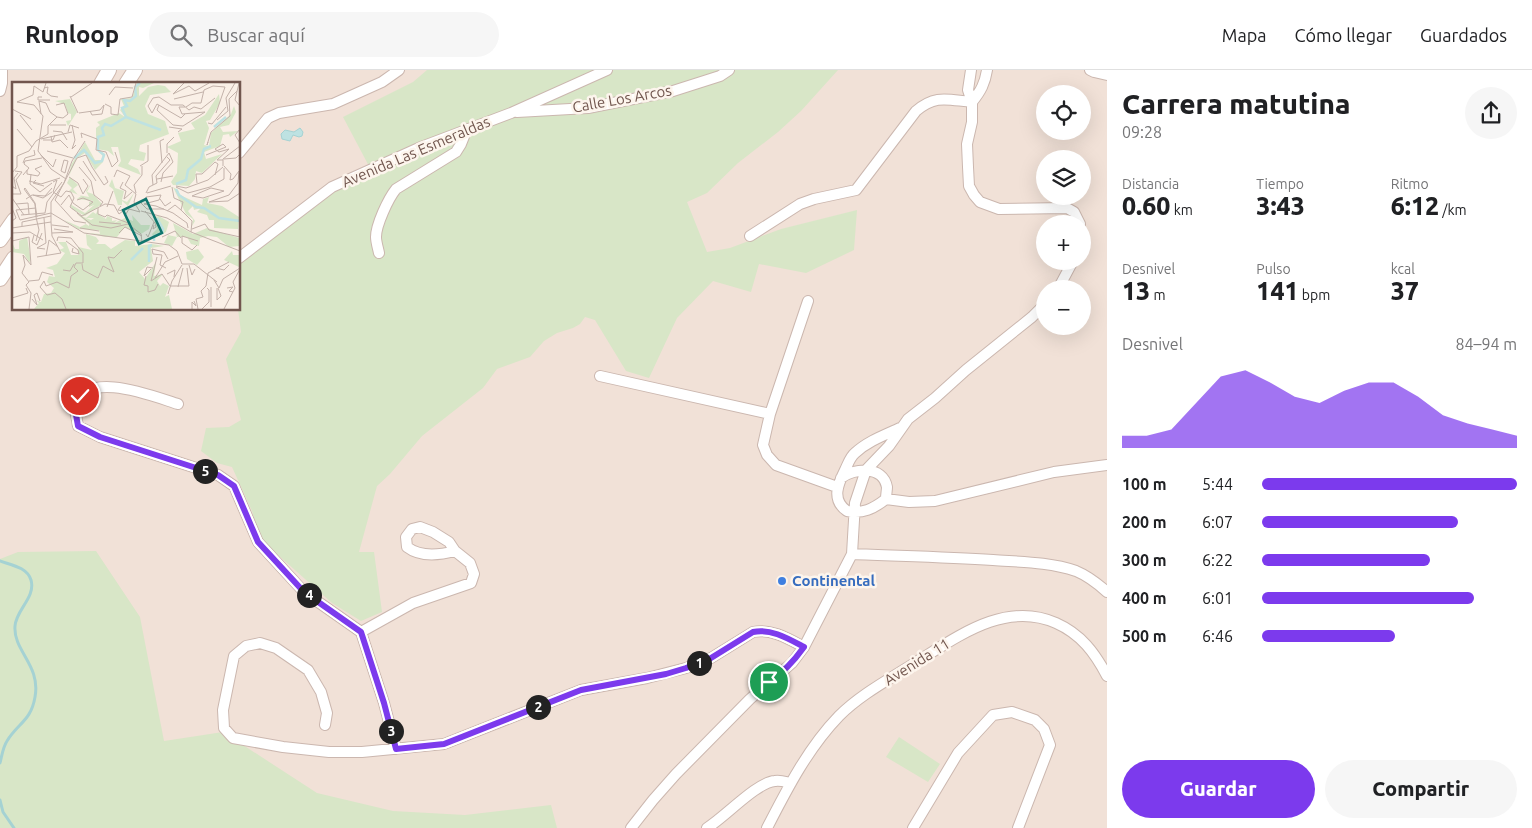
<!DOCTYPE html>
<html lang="es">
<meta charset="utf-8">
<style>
body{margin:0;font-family:Ubuntu,sans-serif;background:#f6f6f6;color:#202124;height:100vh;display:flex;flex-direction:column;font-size:19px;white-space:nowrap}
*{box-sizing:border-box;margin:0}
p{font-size:16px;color:#757577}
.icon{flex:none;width:28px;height:28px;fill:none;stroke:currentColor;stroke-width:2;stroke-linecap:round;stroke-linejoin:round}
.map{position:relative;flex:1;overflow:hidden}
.drawer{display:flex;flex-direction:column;background:#fff;width:425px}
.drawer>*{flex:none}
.tools{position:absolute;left:1036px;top:15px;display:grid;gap:10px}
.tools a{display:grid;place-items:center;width:55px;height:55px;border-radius:50%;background:#fff;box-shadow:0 5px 20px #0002;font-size:25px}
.pin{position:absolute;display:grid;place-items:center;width:42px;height:42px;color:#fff;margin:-21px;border:2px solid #fff;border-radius:50%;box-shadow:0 1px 5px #0007}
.km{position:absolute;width:25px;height:25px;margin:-12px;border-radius:50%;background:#222;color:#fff;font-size:14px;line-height:25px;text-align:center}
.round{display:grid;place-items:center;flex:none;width:52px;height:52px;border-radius:26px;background:#f6f6f6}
.head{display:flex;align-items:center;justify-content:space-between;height:85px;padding:0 15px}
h1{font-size:28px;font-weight:800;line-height:38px}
.metrics{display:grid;grid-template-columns:repeat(3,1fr);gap:8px;height:85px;padding:5px 15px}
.metrics div{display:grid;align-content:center}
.metrics b{font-size:25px;font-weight:800}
.metrics small{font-size:14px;font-weight:400}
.metrics p{font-size:14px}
.chart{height:140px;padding:10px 15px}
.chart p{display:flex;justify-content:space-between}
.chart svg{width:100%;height:90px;margin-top:5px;fill:#7c3aed;opacity:.7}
.action{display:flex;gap:10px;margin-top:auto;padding:10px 15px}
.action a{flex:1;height:58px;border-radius:30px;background:#7c3aed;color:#fff;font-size:20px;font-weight:800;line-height:58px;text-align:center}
.action a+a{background:#f6f6f6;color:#202124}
ul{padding:0 15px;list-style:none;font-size:16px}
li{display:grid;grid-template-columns:80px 60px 1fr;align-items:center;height:38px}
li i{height:12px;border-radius:6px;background:#7c3aed}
header{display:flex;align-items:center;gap:30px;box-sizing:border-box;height:70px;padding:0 25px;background:#fff;border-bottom:1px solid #e0e0e0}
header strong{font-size:24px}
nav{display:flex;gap:28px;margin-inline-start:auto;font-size:18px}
.search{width:350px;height:45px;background:#f6f6f6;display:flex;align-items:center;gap:12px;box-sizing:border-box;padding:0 18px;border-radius:28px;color:#757577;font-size:19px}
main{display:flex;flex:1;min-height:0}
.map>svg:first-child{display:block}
.residential{fill:#f1e1d7;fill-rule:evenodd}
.green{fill:#d8e6c7}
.water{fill:#bee2e2;stroke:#a5d2d3}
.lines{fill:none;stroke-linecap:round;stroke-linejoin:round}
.stream{stroke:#a5d2d3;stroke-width:3}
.minor-casing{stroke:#cbb7af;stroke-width:12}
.secondary-casing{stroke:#cfb9af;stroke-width:16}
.minor{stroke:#fff;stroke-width:10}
.secondary{stroke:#fff;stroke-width:14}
.route-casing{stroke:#fff;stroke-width:10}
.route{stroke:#7c3aed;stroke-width:6}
.shop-dot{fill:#3f7fe0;stroke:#fdf5ed;stroke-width:2}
.labels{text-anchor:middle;stroke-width:5;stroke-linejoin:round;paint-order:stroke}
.street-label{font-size:15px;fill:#71564e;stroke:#fdf5ed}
.shop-label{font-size:15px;font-weight:bold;fill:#366cbe;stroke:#fdf5ed;text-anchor:start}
.inset-river{fill:none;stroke:#bee2e2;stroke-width:2.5}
.inset-road{fill:none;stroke:#c3b2aa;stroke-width:1}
.view{fill:#0f766e;fill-opacity:0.15;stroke:#0f766e;stroke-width:2.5}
.inset-edge{fill:none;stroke:#71564e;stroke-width:2.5}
</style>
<header>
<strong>Runloop</strong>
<div class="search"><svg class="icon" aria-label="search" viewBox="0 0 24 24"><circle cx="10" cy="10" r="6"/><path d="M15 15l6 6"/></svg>Buscar aquí</div>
<nav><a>Mapa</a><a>Cómo llegar</a><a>Guardados</a></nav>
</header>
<main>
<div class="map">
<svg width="1107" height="758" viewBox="0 0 1107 758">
<rect width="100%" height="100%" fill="#faf0e7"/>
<path class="residential" d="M0,0H1107V758H0ZM14,14H239V239H14ZM1045,24H1082V61H1045ZM1045,89H1082V126H1045ZM1045,154H1082V191H1045ZM1045,219H1082V256H1045Z"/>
<path class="green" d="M427,0H838L801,41L778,62L738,93L707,123L687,132L707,182L730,178L781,159L857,140L854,180L806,203L759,194L751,222L713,211L677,248L649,308L626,301L595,250L585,247L580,254L573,258L557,263L544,271L530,287L497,299L483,318L422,366L390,404L377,416L359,482H374L382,542L361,551L332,533L260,469L252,441L232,397L217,393L201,381L206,358L229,357L241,350L226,289L241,262L238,239L239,188L323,124L371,100L343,47L413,12Z
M96,481L140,547L164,671L223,662L317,723L393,741L465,745L551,735L557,758H0V489L18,482Z
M899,667L940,694L928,712L886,687Z"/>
<path class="water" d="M300,58L303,62L302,66L299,67L293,65L290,71L282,69L281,64L285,60L294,62Z"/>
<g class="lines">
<path class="stream" d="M0,491C11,495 27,497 31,510C36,527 16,540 15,556C13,581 41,595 35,627C31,651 18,653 7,671C3,677 2,685 0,693
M0,730L3,742L14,758"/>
<defs>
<path id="minor" d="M971,0L968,20L972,32V52L967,74L968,97L969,116L974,125L980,132L999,139L1067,138L1074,142L1080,154
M1090,0L1094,2L1107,5
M0,21L2,13V0
M972,32C981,21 985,13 987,0
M517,42L588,38L673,21L720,6L729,0
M239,83L268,48L279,43L333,34L382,12L399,0
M750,166L800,134L814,129L856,120L916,41C936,24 948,30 972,32
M379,183C378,178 376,172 376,167C376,155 388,129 396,119L456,82L461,74L467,59
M239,188L332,117L421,77L511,43L607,0
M1058,219L1073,191
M808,231L770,344L763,375L767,385L776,395L837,417
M600,306L770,344
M178,334C155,327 84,298 76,337C75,343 77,350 78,356L100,367L218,405L234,416L258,472L304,522L361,562L384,633L396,679
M841,408C854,398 883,395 887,417C887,420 886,425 886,429C873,439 863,444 847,441C831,430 838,414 845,400C848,394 850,387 855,383C868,371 885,365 900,358
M886,429L909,432L935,431L1054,402L1107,395
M852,484C899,486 946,487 993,490C1020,492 1050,492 1076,501C1088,506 1097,513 1107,522
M361,562L413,533L471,513L474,504L470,493L455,481L449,472L433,462L420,457L412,459L406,467L407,477C420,487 440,485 455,481
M325,655L327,643L321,622L308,600L276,578L260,573L246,576L234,586L223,640L224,658L233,668L283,677L329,682H362L444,674L581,620L647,608L686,598L711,588L753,562C771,558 789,569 804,577
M631,758L653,730L676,704L750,629L792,593L804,577L852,484L855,433L866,400L889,376L908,349L935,328L966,300L1032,247L1045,234
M707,758C725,747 757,712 775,711C780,710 786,712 791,713
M767,758C787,719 808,678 839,646C860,625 888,610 913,594C956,568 1004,530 1056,553C1081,564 1095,583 1107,606
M913,758L958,683L993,645L1012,642L1035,650L1044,659L1050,675L1018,758"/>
<path id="secondary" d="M101,14L109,0
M126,14L135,0
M0,170L14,150
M0,209L14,188"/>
</defs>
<use href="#minor" class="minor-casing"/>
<use href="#secondary" class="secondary-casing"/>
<use href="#minor" class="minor"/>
<use href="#secondary" class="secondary"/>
</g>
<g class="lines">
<defs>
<path id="route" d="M80,326L75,339L78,356L100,367L218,405L234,416L258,472L304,522L361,562L384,633L396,679L444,674L581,620L666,604L686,598L711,588L753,562C771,558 789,569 804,577C794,591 784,602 769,612"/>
</defs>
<use href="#route" class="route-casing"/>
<use href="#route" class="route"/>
</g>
<circle class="shop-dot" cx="782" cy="511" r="5"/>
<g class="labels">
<g class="street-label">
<text transform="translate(622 29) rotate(-10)" y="5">Calle Los Arcos</text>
<text transform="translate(416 82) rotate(-23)" y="5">Avenida Las Esmeraldas</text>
<text transform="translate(917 592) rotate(-32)" y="5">Avenida 11</text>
</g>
<g class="shop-label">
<text x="792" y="516">Continental</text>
</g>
</g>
<g transform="translate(12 12)">
<rect width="228" height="228" fill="#faf0e7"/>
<path d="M125,1H142L131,6L127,5V14L136,5L146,3L153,4L159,10L138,13L133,24L136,32L153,39L157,52L128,63L127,69L134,71L132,79L119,77L116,82L126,87L129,93L106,84L109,79L106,65H99L102,74L96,69L85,67L87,60L84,56V46L88,43L85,40L107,31L113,35L108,28L112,24L109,17L120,16ZM207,12L208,21L198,38L194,39L197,46L192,63L197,64L199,51L219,32L222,24L224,30L217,43L208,45L211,50L226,49L218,55L217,52L211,53L208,64L192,70L194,77L210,72L190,91L184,89L183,97L177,104L161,103L159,100L165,91L166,71L155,65L169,59L166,51L183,47L179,41L193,33ZM58,17L65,30L56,44L54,39L59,38V32L56,31L53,22L43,19ZM73,60L83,78H89L91,74L85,68L93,72L91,80L83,88L73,71L65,76L57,94L59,83ZM58,95L66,103L61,107L66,113L77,115L74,109L79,102L75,110L81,112L90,122L73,134L60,127L58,122L73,131L82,123L77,125V120L82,119L65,117L69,114L57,109L60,106L55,101ZM100,97L103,106L112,109L110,118L115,120L122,111L116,124L110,119V123H106L101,107L97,104ZM161,105L166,108L168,113L190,123L191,117L197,115L195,121L210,124L227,135L226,147L202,146V138H197L195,133L185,130L189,126L182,128L181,124L176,129L183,139L180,144L181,137L174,132ZM86,127V132L94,137L95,134L100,136V139L105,138L102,141L113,136L121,139L120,133L129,143H138L137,147L129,152L113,145L105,155H93L76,151L88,152L87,148L66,147L52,138L68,145L74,142L77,144V142L65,132L79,138L82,136H74L81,130L84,132ZM147,134L157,140L154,150L142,156L140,152L145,147L141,135ZM161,141L181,152L195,146L227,156V164L217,165L205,155L196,154L188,156L187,164L179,162L175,155H165L160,164L152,161L156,153L165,155ZM74,152L84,155L87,159L84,162H93L99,167L113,158L123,159V164L140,162L152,164L139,166L141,179L127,190L133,197L144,180L142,194L151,192L145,199L148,204L151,201L157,204L153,215L157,213L160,227H22L27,221L24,218L29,220L32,212L39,211L42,206L35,200L37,194L43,195L41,188L34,186L45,182L53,171L47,168L52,166L46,160H54L59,173H67L66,165L80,168L75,163ZM15,155L19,179L17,180L12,172L0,170V160L3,167H7V159ZM186,167L192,175L185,183L175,177L174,170ZM220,169L221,173H227V185L212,178Z" fill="#d8e6c7"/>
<path class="inset-river" d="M114,35L149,48M202,45L214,35M62,76L72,68L83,81L90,79L92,73L86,68V55L92,53L90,46L93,42L99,44L114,35L110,26L115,24L112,18L118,19L124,14L123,5L128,1M164,102L174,98L176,88L189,77L192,67L199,64M164,107L167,113L184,125L192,126L207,136L228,139M142,159V154L150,151L151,147L145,136M119,178L131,166M137,180V164L140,163"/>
<path class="inset-road" d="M34,1L31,10L22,4L21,13L5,20L22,23L31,34L26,69L39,87L54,97M227,1L223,18L228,24M32,6L36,5L35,11L39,14L46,15M161,12L177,4L183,9L197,1M161,12L172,1M97,13L103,5L121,6M58,14L66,31M30,15H26V18H38M59,15L80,1M162,17L191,10M34,21L38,30L45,35M93,22L99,25V32L106,33L108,17L120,15L124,1M44,23L52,21L56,32L51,36L45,35M147,23L145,28L161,43L171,44L193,30L170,32L167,25H173M174,25L180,21H189L192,8L201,4L213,5M0,27L19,37M78,29L80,33L90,32L92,23M67,31L88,28L92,23M204,31L213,5M29,32L27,19L34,21M173,32L169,36L145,22L140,31L136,24L141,16L147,15L159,23H171L177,28L182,25L189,27L203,16M8,33L20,48M205,38L216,29L214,16L223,1M196,41L200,42L214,25M38,43H54M60,43L63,58L60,67L64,63M157,45L170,47L166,50M5,47L20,65M228,47L223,53L228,61M41,49L50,50L55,58M56,50L58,43L67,46M39,54L40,60L48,58L56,66M70,56L69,51L85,57L84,68L94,70L100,85L106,79L103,70M29,57L60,50M31,58H41L43,53M196,60L195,63L199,50L218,34L217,17L225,9M35,69L61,76M155,71V62L162,55M29,73L41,85L44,77M194,73L214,65M212,77L224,76L228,72M52,78L56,79L53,91M52,78L49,89L53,91M211,78H205L217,67L207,70L203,67L211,62L214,65M71,79L84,99M11,81L13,76L23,73L22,68M150,81L148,59L152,57M128,84L136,79V63M211,84V77L228,64M212,84L219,92L218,98L221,97M67,85L79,99L82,113L91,120L88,124M80,85L92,103L96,100L93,94M15,88V92L26,94L28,91L23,87L30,84M0,91L5,85V74L17,69L24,59L36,52V44L45,35M19,92L18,102L28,110L40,101M11,93L17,86L12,82L13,79L30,76M57,95L66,101L71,112L76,104L71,97M102,95L105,88L118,94L113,103L124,112L122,120L128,130M145,97L161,94M24,98L21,101L32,104M17,99L29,102L48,96M41,100L45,98L41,110L49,115L54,109L59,110L62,116L58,125L70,134L93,122L102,123L107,132M111,100L108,106L114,109L112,117L120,110M185,101L184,92H190L203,80L206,82L203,93M141,103L140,93L157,71L161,80L151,91L149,100M0,104L4,107L2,96L6,91M164,104L174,106L196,98L211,85M160,105L162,116L171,120L169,128L180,139L179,150L228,169M164,105L176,111L198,105L212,97V86M199,106L212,109L191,116L180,114L199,106M124,111L122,103L130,93V84M134,111L137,105L145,101L144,94L158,78L155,75M135,111L159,104M0,112H9L4,98L10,90L3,89M21,113L31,116L40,110M0,116L12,133M14,117L20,113L33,114L40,106M148,117L153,124L159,120M197,120L217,113L226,101L227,89L221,97M197,120L216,119L228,111M4,122L16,121L17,132M49,123L57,113L61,121L71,128L81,120L71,116L65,118M95,125L101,109M0,126L4,136L0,139M86,126V132L93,135L95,133L119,142M152,127H135L129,121L134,115L149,113L147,118L132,122L144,124L161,131L175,141L176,146M4,128L24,126M4,128L8,138L39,131L72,151L157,163L165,169L170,182H182L205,200M129,129L155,136L179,150M133,129L143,141L144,145L141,147L142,143M155,129L163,123L169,128M39,131V120L52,101L60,79L73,59M65,131L80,143L99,146L116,142L129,152L130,160M107,132L111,129L106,128L109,124M114,132L117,127L128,130M9,133L33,131L35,120L50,100M32,136L34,161L25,166L33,167M87,140L109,142M74,141L62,139L43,118L65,76L74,73L80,85M40,143L57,145M10,144V140L39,134M0,146L39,140V131M68,146L87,149M42,147L61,150M180,147L193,142L197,148L228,155M0,151L18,150L31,158M40,151L61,150M107,151L113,145L130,154M134,152L136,155L142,140M22,153L20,160L25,163L30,151M150,155L163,149L169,156M0,159L17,155L19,183L11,173L13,183L10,191M24,159L27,148L24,135L23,122L12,107L13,106L23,121L25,135M45,159L46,155L59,156L71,171V181H64L62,185L66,189L59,194L57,206L45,200L34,204L32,199L28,205L35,213L43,211L50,217L54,227M54,159L66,168L67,172L60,170L61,166M170,161V154L186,159M170,161L180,168L185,163M34,174L37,158L46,165M25,175L49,171L40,154L39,140M145,175L139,199L150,192L158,204M70,182L71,188L86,196L91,184L102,190L96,175L102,176L110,168M177,183L180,193L183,187M154,186L148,183L150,173L141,172L140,167L152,170L156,177M204,186L212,188L217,183M139,187L132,194L135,185L141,186M51,188L58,189L62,182M10,191L17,200L14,203L19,211L17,227M155,192L163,188L162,195M134,194L132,203L136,204V210L143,208L146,202M143,196L153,180L166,174M202,198L207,206L211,197L228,186M17,199L27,198L30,190L41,193M158,204H177L175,186M166,205L171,186M199,205V225M205,206V218L209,214L206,206M215,206L221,205L217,209L221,210M156,212L160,199L170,183M0,216L16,211L14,206M20,217L25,223L22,213L25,211L28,219M180,227V220L184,224L182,219M186,227L184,217L191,215L189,209L194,204L196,191L217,180M190,227L197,220V208L195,206M212,227L223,206L221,200L228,187"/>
<path class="view" d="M134,117L150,151L127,162L111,128Z"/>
<rect width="228" height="228" class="inset-edge"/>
</g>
</svg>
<div class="tools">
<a><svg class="icon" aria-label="locate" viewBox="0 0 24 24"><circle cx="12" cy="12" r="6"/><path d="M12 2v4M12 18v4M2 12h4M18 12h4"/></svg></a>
<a><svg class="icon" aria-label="layers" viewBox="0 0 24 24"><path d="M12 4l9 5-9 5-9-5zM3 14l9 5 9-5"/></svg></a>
<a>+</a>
<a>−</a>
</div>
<div class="pin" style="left:769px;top:612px;background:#1e9e55"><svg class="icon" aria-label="arrive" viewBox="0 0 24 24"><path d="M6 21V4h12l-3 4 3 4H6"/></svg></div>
<div class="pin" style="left:80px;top:326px;background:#d93025"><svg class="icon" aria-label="check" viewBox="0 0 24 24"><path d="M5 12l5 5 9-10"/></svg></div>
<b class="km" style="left:699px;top:593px">1</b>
<b class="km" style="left:538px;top:637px">2</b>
<b class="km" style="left:391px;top:661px">3</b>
<b class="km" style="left:309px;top:525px">4</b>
<b class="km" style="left:205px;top:401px">5</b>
</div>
<section class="drawer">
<div class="head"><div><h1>Carrera matutina</h1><p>09:28</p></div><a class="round"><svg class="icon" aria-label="share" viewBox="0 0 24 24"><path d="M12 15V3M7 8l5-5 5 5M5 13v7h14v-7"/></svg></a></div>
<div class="metrics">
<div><p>Distancia</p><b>0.60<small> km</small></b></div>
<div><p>Tiempo</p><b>3:43</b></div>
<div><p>Ritmo</p><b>6:12<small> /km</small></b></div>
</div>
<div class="metrics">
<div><p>Desnivel</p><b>13<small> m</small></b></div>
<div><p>Pulso</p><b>141<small> bpm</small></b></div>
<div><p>kcal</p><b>37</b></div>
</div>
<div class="chart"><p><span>Desnivel</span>84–94 m</p>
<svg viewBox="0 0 160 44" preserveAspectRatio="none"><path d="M0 44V38L10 38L20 35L30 22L40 9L50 6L60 12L70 19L80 22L90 16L100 12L110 12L120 19L130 28L140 32L150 35L160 38V44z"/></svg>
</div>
<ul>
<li><b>100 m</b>5:44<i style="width:100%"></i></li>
<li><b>200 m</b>6:07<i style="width:77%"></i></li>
<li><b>300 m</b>6:22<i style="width:66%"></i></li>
<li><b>400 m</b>6:01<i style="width:83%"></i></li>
<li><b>500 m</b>6:46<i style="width:52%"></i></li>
</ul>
<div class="action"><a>Guardar</a><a>Compartir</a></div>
</section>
</main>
